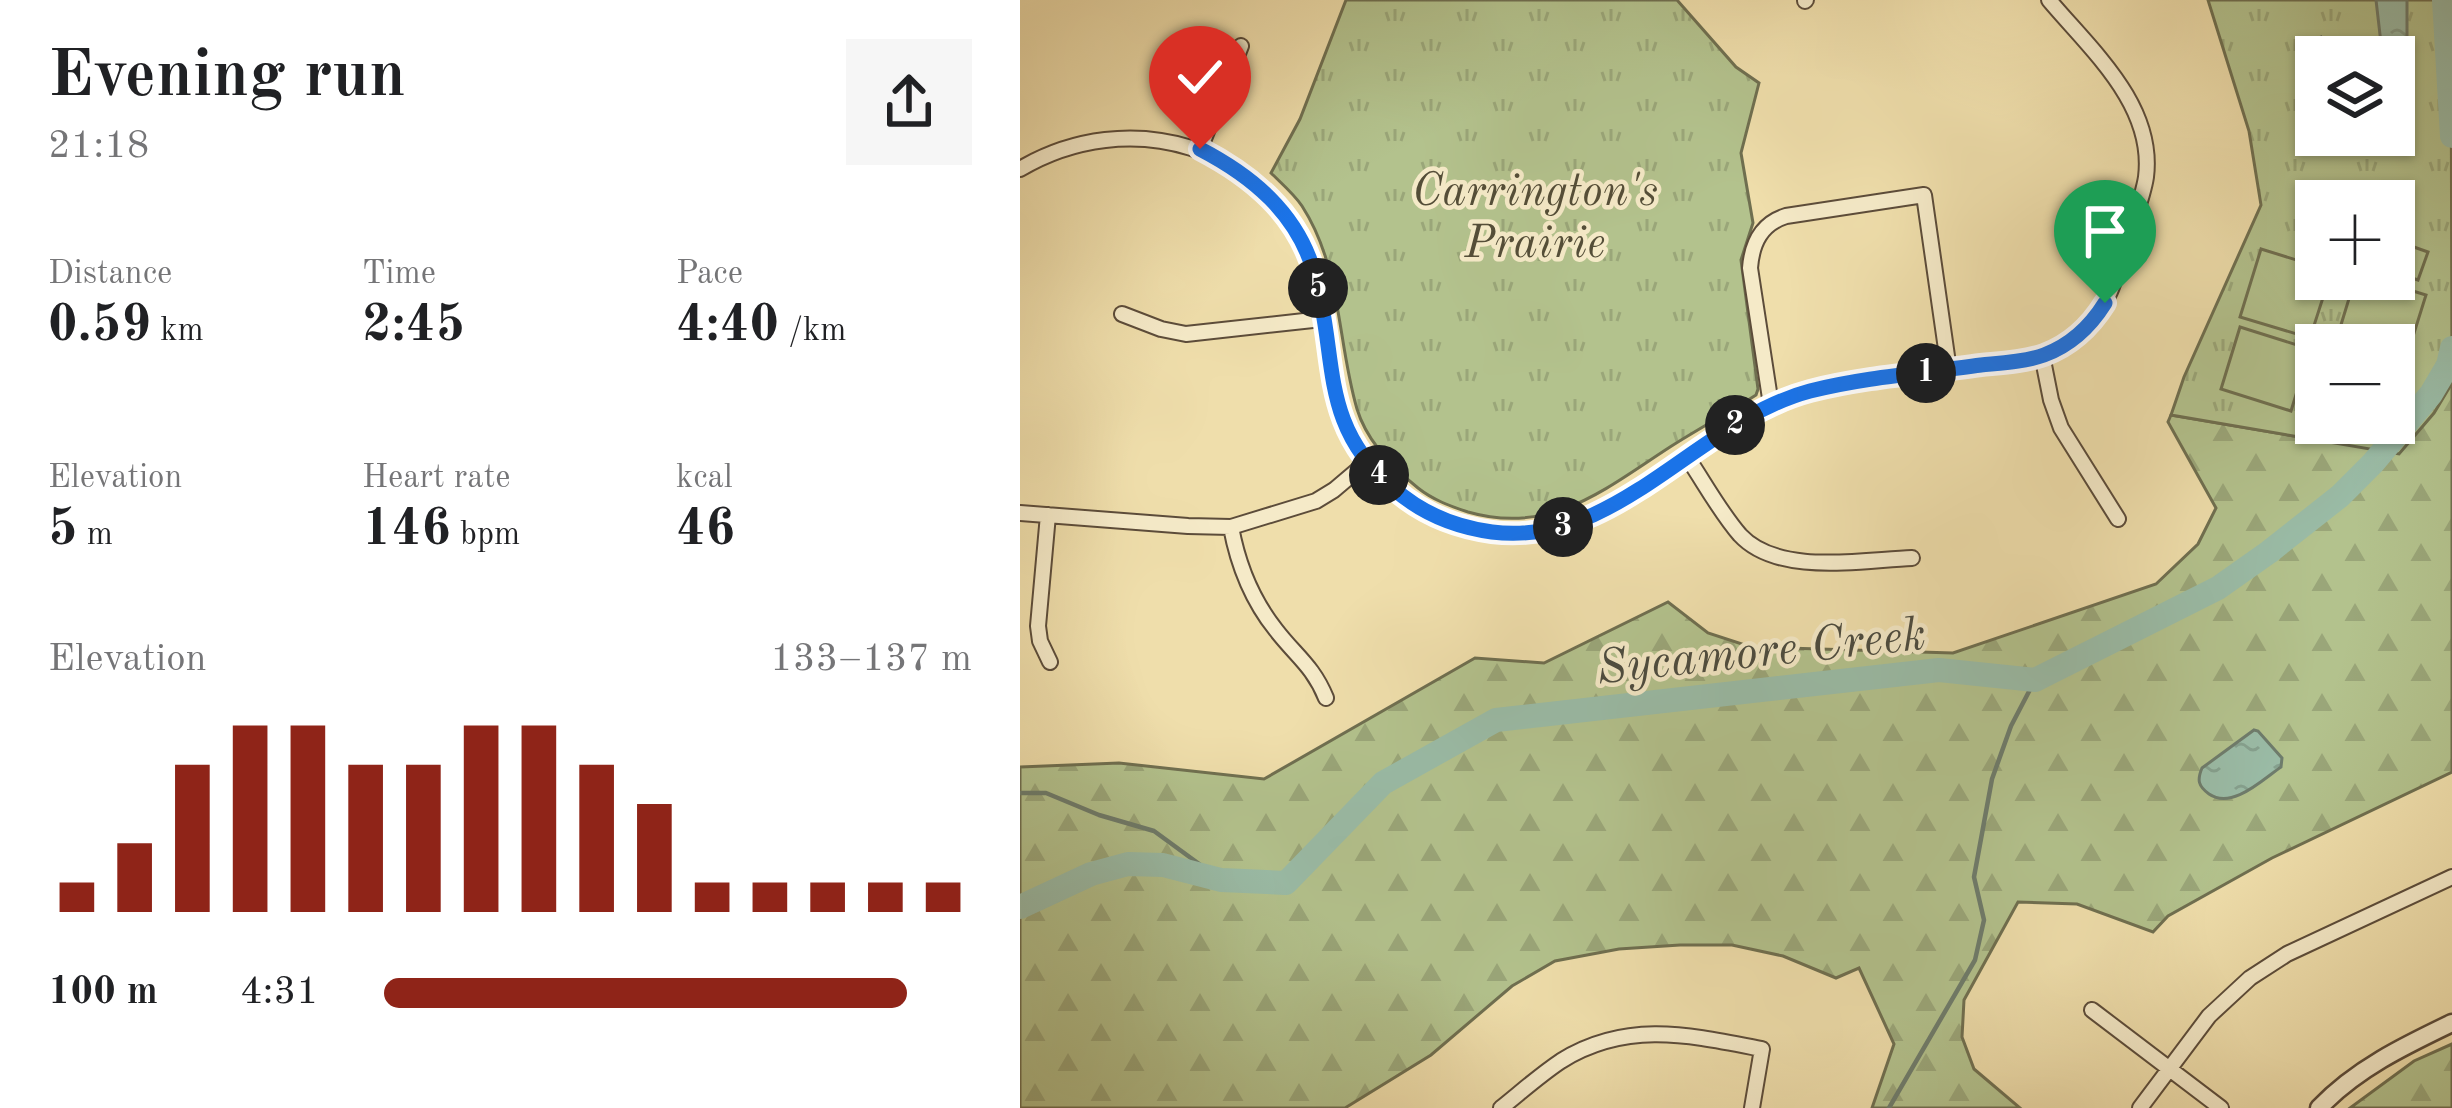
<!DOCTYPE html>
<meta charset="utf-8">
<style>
body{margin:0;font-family:"Old Standard TT",serif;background:#f6f6f6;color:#202124;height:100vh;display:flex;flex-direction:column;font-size:45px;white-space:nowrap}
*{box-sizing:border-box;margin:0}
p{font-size:39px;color:#757577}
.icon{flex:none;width:66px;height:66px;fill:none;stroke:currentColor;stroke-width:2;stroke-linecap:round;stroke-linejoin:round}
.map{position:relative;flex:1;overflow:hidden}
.sheet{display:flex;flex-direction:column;background:#fff;width:1020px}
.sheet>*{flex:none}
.buttons{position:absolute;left:1275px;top:36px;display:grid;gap:24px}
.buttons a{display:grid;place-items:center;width:120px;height:120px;border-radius:0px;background:#fff;box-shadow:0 3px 9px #0004;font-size:60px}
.pin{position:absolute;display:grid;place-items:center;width:102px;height:102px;color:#fff;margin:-123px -51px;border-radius:50% 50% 50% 0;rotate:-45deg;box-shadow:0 0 12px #0007}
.pin .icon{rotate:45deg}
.km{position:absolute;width:60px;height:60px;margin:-30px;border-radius:50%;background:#222;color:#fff;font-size:33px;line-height:60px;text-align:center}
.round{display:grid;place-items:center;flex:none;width:126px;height:126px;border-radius:0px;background:#f6f6f6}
.overview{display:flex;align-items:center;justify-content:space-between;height:204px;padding:0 48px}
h1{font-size:66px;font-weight:700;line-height:90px}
.figures{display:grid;grid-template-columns:repeat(3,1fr);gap:18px;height:204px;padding:12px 48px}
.figures div{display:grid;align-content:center}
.figures b{font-size:51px;font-weight:700}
.figures small{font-size:33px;font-weight:400}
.figures p{font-size:33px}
.chart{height:336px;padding:24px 48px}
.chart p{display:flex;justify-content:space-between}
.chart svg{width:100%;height:216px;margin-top:12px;stroke:#8f2418;stroke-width:6}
ul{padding:0 48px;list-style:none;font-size:39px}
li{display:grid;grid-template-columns:192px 144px 1fr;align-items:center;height:90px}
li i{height:30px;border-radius:15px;background:#8f2418}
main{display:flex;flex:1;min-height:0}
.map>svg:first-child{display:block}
.forest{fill:url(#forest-firs);stroke:#6f6f50;stroke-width:3}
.park{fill:url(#park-tufts);stroke:#6f6f50;stroke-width:3;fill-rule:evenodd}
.pitch{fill:#b3c28d;stroke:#6f6f50;stroke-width:3}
.water{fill:url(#water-ripples);stroke:#6e7c6c;stroke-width:3}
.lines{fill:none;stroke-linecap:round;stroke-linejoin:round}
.stream{stroke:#6e7c6c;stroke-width:4.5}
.river{stroke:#9abca7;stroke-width:24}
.minor-casing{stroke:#5c4c3a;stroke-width:18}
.tertiary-casing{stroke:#5c4c3a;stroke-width:21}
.minor{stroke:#f5eac8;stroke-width:14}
.tertiary{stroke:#f5eac8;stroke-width:16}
.route-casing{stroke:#fff;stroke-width:24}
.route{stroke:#1a73e8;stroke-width:15}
.labels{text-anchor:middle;stroke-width:9;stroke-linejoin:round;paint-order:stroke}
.park-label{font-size:45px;font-style:italic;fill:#544e38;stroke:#f5eac8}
.water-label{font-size:48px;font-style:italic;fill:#4c4c40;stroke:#f5eac8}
</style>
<main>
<section class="sheet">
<div class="overview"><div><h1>Evening run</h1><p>21:18</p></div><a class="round"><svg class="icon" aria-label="share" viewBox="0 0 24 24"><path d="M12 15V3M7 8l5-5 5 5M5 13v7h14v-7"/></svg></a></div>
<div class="figures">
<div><p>Distance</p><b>0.59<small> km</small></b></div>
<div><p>Time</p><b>2:45</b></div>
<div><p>Pace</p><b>4:40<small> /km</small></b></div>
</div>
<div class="figures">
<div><p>Elevation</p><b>5<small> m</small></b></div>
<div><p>Heart rate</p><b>146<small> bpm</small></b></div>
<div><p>kcal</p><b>46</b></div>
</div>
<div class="chart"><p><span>Elevation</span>133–137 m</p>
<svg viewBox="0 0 160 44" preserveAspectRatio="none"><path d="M5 44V38M15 44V30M25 44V14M35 44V6M45 44V6M55 44V14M65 44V14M75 44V6M85 44V6M95 44V14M105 44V22M115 44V38M125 44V38M135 44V38M145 44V38M155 44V38"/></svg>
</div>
<ul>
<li><b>100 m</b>4:31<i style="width:89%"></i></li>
</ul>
</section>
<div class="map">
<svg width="1432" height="1108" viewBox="0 0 1432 1108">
<defs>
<pattern id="forest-firs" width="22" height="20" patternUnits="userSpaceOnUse" patternTransform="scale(3)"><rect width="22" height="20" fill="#b3c28d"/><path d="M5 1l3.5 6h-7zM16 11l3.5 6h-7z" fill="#9aa679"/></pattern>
<pattern id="park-tufts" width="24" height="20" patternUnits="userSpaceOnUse" patternTransform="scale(3)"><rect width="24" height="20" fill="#b3c28d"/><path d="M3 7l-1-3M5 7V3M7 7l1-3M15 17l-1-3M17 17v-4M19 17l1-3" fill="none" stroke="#9aa679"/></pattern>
<pattern id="water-ripples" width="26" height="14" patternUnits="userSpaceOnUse" patternTransform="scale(3)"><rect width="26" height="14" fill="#9abca7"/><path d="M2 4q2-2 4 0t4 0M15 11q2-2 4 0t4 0" fill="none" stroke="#85a18f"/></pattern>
</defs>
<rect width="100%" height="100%" fill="#efdeab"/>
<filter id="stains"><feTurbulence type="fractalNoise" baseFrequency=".00167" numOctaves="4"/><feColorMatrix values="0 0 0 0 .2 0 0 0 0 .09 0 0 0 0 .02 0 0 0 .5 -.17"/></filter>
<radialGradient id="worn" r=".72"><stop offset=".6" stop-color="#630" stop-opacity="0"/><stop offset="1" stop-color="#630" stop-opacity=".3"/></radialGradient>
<path class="forest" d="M1432,362V772L1252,858L1148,916L1133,932L1057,904L998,902L944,1000L942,1037L954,1069L1000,1108H852L874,1044L839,968L816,978L763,956L712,945H660L599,949L535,961L492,986L411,1055L325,1108H0V767L99,763L244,779L455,658L524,663L648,602L688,633L731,647L933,653L1136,584L1178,544L1196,508L1148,422L1151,415L1280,437L1296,423H1374Z
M1432,1044V1108H1330L1394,1061Z"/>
<path class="park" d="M326,0H657L716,67L739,83L721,153L733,223L721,260L738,389L736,395C708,413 678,429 650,447C585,489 531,536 448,512C430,506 413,500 398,488C373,468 347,442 337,409C317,341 322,268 282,206C274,194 261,183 251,173L280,119Z
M1188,0H1431L1432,383L1414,413L1379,454L1151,415L1164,377L1241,205L1229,131ZM1296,57H1374V135H1296ZM1296,201H1374V279H1296ZM1296,345H1374V423H1296Z"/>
<path class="pitch" d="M1374,240L1408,252L1398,280L1374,272Z
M1241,249L1296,266V279H1309L1290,338L1220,317Z
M1335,279H1354L1406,295L1385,362L1374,359V345H1329L1316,341Z
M1220,327L1290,349L1271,411L1201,389Z"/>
<path class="water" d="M1356,0H1387V43L1374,59L1366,57L1362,52Z
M1301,37L1309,57H1296V88L1292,90L1290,85L1293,83L1278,47Z
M1234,730L1238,731L1262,758L1261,767C1242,780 1212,810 1189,794C1178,786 1177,780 1182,768Z"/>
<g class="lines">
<path class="stream" d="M0,793H26L79,815L134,831L201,880
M869,1108L955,960L964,920L954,877L972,779L991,726L1015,680"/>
<path class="river" d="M1424,0L1432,136
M0,907L71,874L108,864L143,865L201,880L266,883L363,783L476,720L919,670L1015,680L1198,588L1249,552L1320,496L1353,463L1411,394L1428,365L1432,348"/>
<defs>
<path id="minor" d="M785,1L786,0
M180,149L221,46
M0,169C108,105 249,144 292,266C307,308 305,356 316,399C336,474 405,527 481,533C590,542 662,442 754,403C813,379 879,377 941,368C985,362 1034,361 1067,327C1091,303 1098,269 1108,237C1114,218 1123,197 1126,177C1135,105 1071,50 1029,0
M102,314L141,329L166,334L302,319
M1022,355L1031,400L1041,428L1098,519
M751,405L730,268C732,243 741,224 766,216L904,195L929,370
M667,457C684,482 700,512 720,535C758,576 841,560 892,558
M0,513L168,526L211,527L296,501L314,490L347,462
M28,515L18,626L20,641L30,662
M211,527C218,565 232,600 256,630C276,656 293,666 306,698
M1072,1010L1201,1108
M481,1108C501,1092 520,1075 541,1061C607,1020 670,1035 742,1049L732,1108
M1120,1108L1189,1016L1230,978L1267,954L1432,877"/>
<path id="tertiary" d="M1299,1108C1336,1069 1384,1046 1432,1023"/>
</defs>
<use href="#minor" class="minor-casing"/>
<use href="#tertiary" class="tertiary-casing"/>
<use href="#minor" class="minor"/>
<use href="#tertiary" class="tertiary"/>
</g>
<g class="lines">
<defs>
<path id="route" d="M180,149C232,176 277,213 294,272C319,356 297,423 373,488C401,513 435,527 472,532C597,548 677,421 790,391C845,377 904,373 961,365C981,363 1004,362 1024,355C1051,345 1070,327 1085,303"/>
</defs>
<use href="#route" class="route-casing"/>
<use href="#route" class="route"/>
</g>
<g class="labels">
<g class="park-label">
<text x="515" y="205">Carrington's<tspan x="515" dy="52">Prairie</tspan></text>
</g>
<g class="water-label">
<text transform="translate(741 649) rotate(-6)" y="17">Sycamore Creek</text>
</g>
</g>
<rect width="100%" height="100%" filter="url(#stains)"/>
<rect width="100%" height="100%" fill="url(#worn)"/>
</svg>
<div class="buttons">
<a><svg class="icon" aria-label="layers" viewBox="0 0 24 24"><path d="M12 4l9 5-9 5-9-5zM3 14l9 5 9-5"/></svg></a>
<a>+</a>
<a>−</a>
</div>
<div class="pin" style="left:1085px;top:303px;background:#1e9e55"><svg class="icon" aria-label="arrive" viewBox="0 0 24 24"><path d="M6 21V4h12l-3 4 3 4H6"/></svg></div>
<div class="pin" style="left:180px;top:149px;background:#d93025"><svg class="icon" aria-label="check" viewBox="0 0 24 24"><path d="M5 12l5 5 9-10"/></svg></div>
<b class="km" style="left:906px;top:373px">1</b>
<b class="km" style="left:715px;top:425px">2</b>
<b class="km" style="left:543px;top:527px">3</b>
<b class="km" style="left:359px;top:475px">4</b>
<b class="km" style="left:298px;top:288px">5</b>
</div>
</main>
